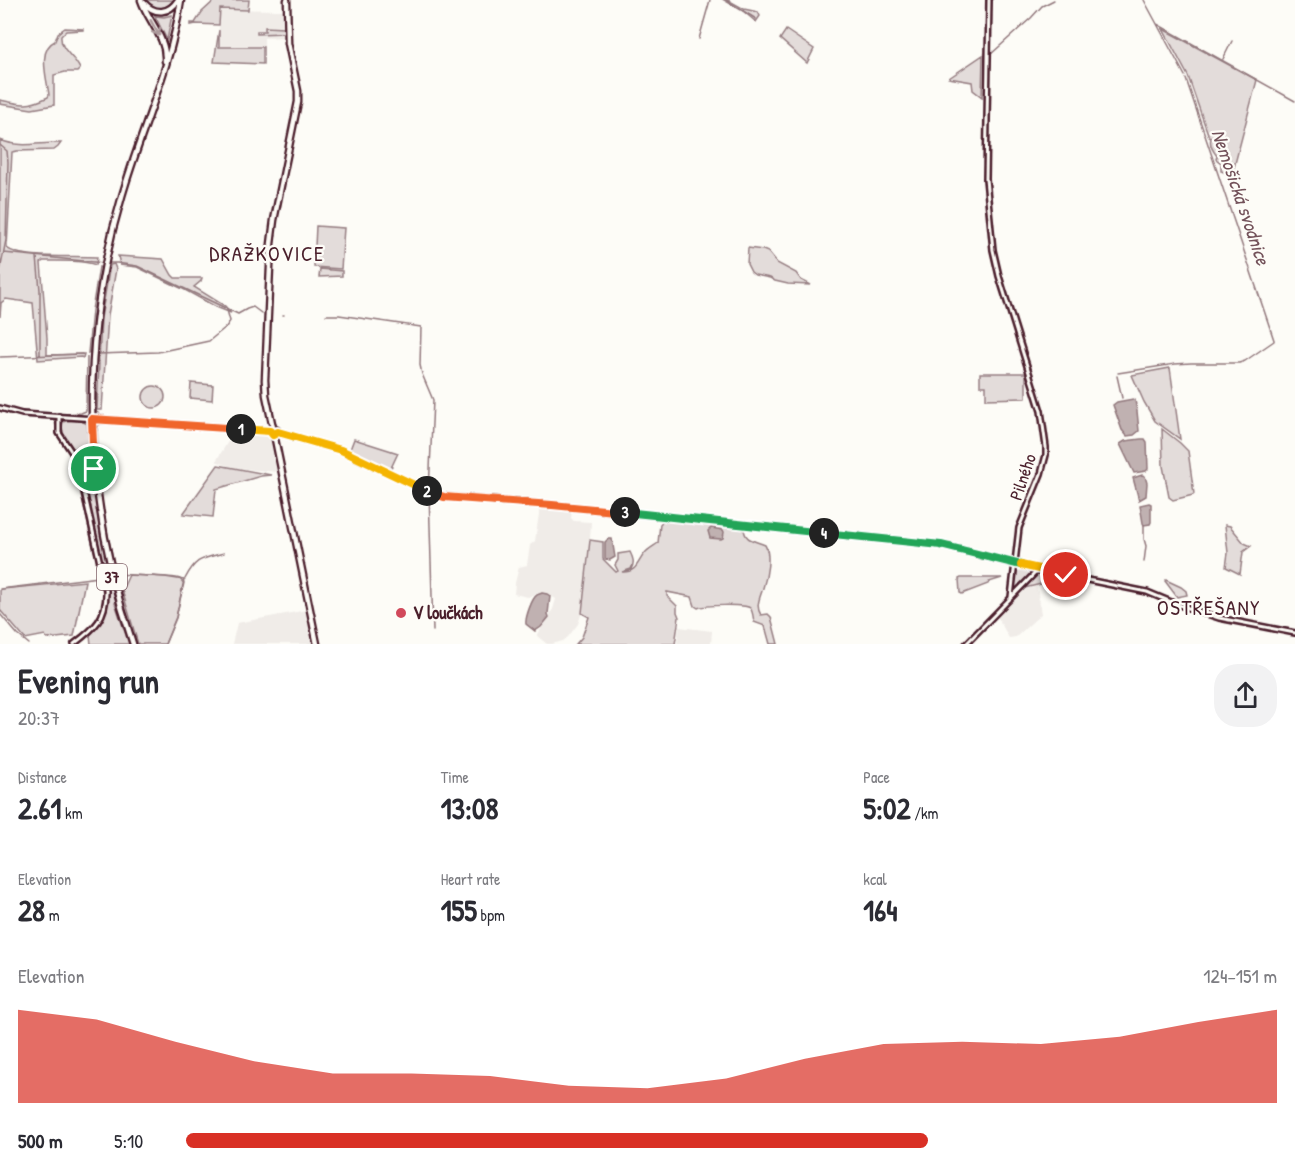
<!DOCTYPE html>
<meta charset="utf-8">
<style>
body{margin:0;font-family:"Patrick Hand",sans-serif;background:#f2f2f3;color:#2b2b33;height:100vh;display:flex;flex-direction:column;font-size:22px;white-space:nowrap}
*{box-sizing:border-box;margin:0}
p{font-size:20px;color:#7c7c81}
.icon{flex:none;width:33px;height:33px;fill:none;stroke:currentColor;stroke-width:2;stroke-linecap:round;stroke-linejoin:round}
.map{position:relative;height:644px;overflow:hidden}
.side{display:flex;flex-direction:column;background:#fff;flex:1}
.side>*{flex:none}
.pin{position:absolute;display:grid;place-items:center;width:51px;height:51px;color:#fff;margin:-26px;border:3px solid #fff;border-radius:50%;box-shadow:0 2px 6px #0007}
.km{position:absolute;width:30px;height:30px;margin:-15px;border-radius:50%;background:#222;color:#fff;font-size:16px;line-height:30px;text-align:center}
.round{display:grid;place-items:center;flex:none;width:63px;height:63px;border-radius:24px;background:#f2f2f3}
.overview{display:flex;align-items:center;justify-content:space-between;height:102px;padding:0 18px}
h1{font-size:33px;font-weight:700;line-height:45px}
.stats{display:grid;grid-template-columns:repeat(3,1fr);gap:9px;height:102px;padding:6px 18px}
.stats div{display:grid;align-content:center}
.stats b{font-size:30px;font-weight:700}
.stats small{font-size:16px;font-weight:400}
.stats p{font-size:16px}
.chart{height:168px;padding:12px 18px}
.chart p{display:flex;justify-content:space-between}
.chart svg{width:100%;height:108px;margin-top:6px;fill:#d93025;opacity:.7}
ul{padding:0 18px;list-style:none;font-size:20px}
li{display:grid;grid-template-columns:96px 72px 1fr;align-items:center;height:45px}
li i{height:15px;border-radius:8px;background:#d93025}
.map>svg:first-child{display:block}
.built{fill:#f0ece8}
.green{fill:#e3dcda;stroke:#967e82;stroke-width:1.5}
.water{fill:#c0b1b1;stroke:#91777b;stroke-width:1.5}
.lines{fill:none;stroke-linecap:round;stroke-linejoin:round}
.stream{stroke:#91777b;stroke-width:1.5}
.minor-casing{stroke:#4a1f2b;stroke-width:8}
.major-casing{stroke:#4a1f2b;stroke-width:9}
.minor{stroke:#fdfcf7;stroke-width:3}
.major{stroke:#fdfcf7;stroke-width:4.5}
.oneway{stroke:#ac999b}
.split-1-casing{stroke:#fff;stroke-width:12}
.split-2-casing{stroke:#fff;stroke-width:12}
.split-3-casing{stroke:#fff;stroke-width:12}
.split-4-casing{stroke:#fff;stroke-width:12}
.split-5-casing{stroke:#fff;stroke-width:12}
.split-6-casing{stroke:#fff;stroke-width:12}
.split-1{stroke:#f0652b;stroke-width:8}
.split-2{stroke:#f5b400;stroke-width:8}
.split-3{stroke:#f0652b;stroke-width:8}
.split-4{stroke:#22a559;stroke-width:8}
.split-5{stroke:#22a559;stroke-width:8}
.split-6{stroke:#f5b400;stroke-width:8}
.poi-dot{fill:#d1495b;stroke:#fdfcf7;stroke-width:2}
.labels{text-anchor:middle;stroke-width:4.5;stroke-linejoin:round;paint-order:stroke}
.shield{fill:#fdfcf7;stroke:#806168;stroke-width:1.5}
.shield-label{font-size:16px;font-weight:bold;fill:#4a1f2b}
.street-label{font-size:18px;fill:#4a1f2b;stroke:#fdfcf7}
.poi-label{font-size:18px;font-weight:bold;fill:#4a1f2b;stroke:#fdfcf7;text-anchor:start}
.water-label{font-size:20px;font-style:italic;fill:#73525a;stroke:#fdfcf7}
.quarter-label{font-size:21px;letter-spacing:1.5px;fill:#4a1f2b;stroke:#fdfcf7}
</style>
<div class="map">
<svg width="1295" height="644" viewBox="0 0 1295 644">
<rect width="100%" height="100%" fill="#fdfcf7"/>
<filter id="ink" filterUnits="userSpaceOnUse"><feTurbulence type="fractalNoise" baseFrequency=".0167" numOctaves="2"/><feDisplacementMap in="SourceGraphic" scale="12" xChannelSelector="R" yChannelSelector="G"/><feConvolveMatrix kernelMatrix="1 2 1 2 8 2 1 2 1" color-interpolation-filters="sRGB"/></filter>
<g filter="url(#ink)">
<path class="built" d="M220,9L283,10L285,37L264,38V47H218Z
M237,432L265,434L270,437L272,441L279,472L233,468L216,461L232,435Z
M540,507L572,510L571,518L574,521L591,522L590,541L582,612L578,624L568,637L563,641L552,644H547L537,636L553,609L556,599L545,593H539L528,597L514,594L515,583L519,567L527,565L530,545L535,541Z
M1037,586L1041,614L1016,637L1009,638L997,616L1022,590Z
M307,610L314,644H232L237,623Z
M679,627L712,631L711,644H677Z"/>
<path class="green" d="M146,0H174C166,10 154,11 146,0Z
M215,0H249L248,10L220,9L219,25L196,24L191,25V23H195L202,12Z
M724,0H728L744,9L758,12L760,16L756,22L743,11Z
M172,15L167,40L155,16L164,17Z
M265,27L283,28L285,33L257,34V31H265Z
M65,28L83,29V30L66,31L61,36C60,51 74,55 80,69L77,72H65L54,75V105L32,109L0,104V100C22,105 28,107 48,97L49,95C47,79 37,49 55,41L58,33Z
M1163,29L1257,80L1232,175L1221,171V163L1216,159L1217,156C1213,151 1209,144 1211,138L1209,137L1188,76Z
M219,30V47H263V64L214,62Z
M786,30L814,49L807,63L780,39Z
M983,55L982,97L973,90L972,82L949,78Z
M0,140C22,149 40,142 61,143L58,147L54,150L17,151L12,152L7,248C21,260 77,255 97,257L96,265C80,260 60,261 43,261L41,263L47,338V355L84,354L83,358L81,357L38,360L33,303L6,299L1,303L0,317Z
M316,226L344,228L341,269L314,267Z
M748,248L763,250L768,252L777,263L796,273L801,280L811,285L788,284L775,281L770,278L755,275L751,272L747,264Z
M118,256L163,259L172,275L175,278H202L201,281L194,287L225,306L231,313L216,307L185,290L137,267L120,265Z
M114,264L116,269L108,315L102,410H97L101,318L110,265Z
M99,267L101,268L94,310L90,352L88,353L92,310Z
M320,269L342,271V276L319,277Z
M1170,368L1180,439L1155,421L1144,402L1132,375Z
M980,373H1026V398L986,399V386H980Z
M191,383L213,385L212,400L190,398Z
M143 397a11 11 0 1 1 22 0a11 11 0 1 1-22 0Z
M65,419L84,421L87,422L89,426L93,477L100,534L116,601L115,603L129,644H91L90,635C103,620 108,610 107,589L79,464L76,455L61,433H63V431H61V422Z
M1162,429L1180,443L1188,451L1194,494L1193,495L1173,500L1169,497L1163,466Z
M354,439L398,453L390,470L349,452Z
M218,465L271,475L261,476L216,489L213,517L183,514Z
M664,519L744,527C744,541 754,540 765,545C771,555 767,576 763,588C760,598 755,606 761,615L768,614L771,617L778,644H770L765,626L754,622C753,617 753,611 750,608C744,604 704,605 698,608L695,606L692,597L667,592V596L677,606V612L679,617L675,644H576L582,637L589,617L582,613L590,540L603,542V559L616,572L618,571L615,565L618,560V554L630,552C633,558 635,563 631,569L622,572C637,573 637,562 645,553C648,549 654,546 658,543L660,524Z
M1225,525L1230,526L1244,543L1251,546L1243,552L1240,574L1226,567L1228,553Z
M1016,568L1033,572L1016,589L1014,586Z
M1043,572L1064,577V580L1053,581L1025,588L1036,575Z
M129,575C138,576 173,576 180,579C181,580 182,582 184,583L176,617L165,644H138L122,590Z
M961,578H1002L989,582L988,584L962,594L960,593L959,579Z
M1166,580L1181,587L1186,591L1187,595L1177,597L1165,581Z
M85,581L74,636L47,639L45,635L25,639L0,610V590L2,589Z"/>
<path class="water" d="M1133,399L1135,400L1137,411L1139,431L1134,435L1127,436L1122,430L1113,405L1117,402Z
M1141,439H1145L1147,442L1148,469L1146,471L1134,473L1120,444L1125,441Z
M1142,475L1145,476L1147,483L1146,496L1139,500L1133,478Z
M1149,503L1151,504V522L1150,524L1144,525L1143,523L1140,505Z
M711,528L723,530L724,532L723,538L721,539L710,538L708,531Z
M608,539H612L615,557L610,560L605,559V542Z
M542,593L547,594L550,596L548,614L549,617L541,627L535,631L526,624C525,618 532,598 537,595C538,594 540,594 542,593Z"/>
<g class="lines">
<path class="stream" d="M726,0L756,19
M1144,0L1157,24L1295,101
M1157,24L1185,76
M699,39L710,0
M990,55L1031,18L1042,6L1054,0
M1223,59L1232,41
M0,145L7,151L8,162L6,240L0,271
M4,253L104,263
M37,257L40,290V355
M109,263H117L137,266L238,314L247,309L253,307L261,313
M283,315H284
M326,315H339L421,327L420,365L422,374L433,400L429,492L433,631
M98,354L158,352L209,341L226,327L230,321L227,310
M97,356L96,412L101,415L123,419
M0,357L82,354
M1118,373L1175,364L1191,363H1239L1245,361L1274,341V340L1186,79
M1117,376L1122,398
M0,411L13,415L52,418L55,421L57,435L71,455L74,464L102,584L103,596
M62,414L81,413L86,411L87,357
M125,423L164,426
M89,452L87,424C81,420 69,419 63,422C59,436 72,444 77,456C85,471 86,491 91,507
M101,497L97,427L100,424L120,423
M103,511L116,574L165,577L184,580L176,618L165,644
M1144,525V539L1146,546L1144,562
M185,579C196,558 201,559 224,553
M0,589L99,577
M0,614L18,635L29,644"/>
<defs>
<path id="minor" d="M989,0L986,179L993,250L999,276L1041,411L1046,447V455L1041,474L1019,528L1011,597
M0,408L22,414L270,431
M59,416V433L77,460L106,590C107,618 95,628 74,644
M277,432L341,450L429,492L440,496L552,505L941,545L1038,570L1147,592L1176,604L1219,618L1295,633
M966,644L1038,570"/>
<path id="major" d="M141,0C148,21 167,38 165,61
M287,0L288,43L298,91V102L274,220L271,244L265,380L266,395L273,428L277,430L276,433L274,434L317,644
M144,3C155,15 169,14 178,0
M133,644C83,499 78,343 122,196C141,130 171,68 181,0"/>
</defs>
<use href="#minor" class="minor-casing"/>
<use href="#major" class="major-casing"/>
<use href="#minor" class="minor"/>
<use href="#major" class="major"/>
</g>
<defs><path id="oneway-shaft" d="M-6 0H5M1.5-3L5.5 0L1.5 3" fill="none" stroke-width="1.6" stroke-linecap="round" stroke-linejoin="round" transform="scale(1.5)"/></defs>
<use class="oneway" href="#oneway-shaft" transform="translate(155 28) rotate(61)"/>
</g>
<g class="lines" filter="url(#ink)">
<defs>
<path id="split-1" d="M94,469L92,419L241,429"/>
<path id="split-2" d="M241,429L270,431L273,435L278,432L341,450L427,491"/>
<path id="split-3" d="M427,491L444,497L552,505L625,512"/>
<path id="split-4" d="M625,512L824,533"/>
<path id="split-5" d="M824,533L941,545L1021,565"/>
<path id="split-6" d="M1021,565L1066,575"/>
</defs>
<use href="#split-1" class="split-1-casing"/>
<use href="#split-2" class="split-2-casing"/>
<use href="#split-3" class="split-3-casing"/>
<use href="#split-4" class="split-4-casing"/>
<use href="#split-5" class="split-5-casing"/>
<use href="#split-6" class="split-6-casing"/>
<use href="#split-1" class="split-1"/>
<use href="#split-2" class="split-2"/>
<use href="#split-3" class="split-3"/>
<use href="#split-4" class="split-4"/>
<use href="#split-5" class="split-5"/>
<use href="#split-6" class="split-6"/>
</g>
<circle class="poi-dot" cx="401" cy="613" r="6"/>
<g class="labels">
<rect class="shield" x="97" y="564" width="30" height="26" rx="4.5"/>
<g class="shield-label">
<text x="112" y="583">37</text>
</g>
<g class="street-label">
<text transform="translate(1023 477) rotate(-71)" y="6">Pilného</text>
</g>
<g class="poi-label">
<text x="413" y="619">V loučkách</text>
</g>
<g class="water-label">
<text transform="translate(1241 197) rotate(71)" y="7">Nemošická svodnice</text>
</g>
<g class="quarter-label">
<text x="267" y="261">DRAŽKOVICE</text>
<text x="1209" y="615">OSTŘEŠANY</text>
</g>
</g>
</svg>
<div class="pin" style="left:94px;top:469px;background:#1e9e55"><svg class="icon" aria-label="arrive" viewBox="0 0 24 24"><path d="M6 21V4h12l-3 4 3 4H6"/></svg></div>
<div class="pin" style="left:1066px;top:575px;background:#d93025"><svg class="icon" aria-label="check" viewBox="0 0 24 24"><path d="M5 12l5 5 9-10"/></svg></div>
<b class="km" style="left:241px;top:429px">1</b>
<b class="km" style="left:427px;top:491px">2</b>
<b class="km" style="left:625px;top:512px">3</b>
<b class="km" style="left:824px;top:533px">4</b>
</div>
<section class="side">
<div class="overview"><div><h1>Evening run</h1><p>20:37</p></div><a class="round"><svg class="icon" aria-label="share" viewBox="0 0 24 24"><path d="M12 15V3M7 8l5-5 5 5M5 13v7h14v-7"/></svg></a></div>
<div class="stats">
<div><p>Distance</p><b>2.61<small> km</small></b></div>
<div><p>Time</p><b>13:08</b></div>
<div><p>Pace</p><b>5:02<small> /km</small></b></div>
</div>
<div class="stats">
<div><p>Elevation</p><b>28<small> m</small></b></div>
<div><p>Heart rate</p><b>155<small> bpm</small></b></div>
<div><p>kcal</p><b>164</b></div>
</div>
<div class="chart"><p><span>Elevation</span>124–151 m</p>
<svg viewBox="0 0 160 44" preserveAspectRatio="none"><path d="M0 44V6L10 10L20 19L30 27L40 32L50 32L60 33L70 37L80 38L90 34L100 26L110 20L120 19L130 20L140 17L150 11L160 6V44z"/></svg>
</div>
<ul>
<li><b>500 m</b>5:10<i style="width:68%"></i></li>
</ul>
</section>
